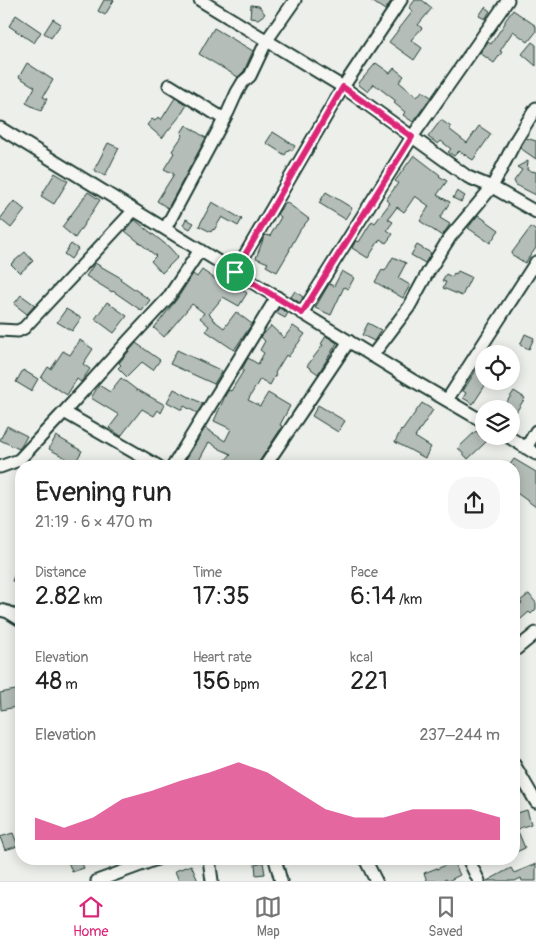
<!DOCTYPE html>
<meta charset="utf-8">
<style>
body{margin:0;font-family:Pangolin,sans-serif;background:#f6f6f6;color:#222;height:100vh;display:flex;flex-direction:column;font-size:19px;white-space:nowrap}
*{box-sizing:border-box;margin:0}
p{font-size:16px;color:#767676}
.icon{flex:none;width:28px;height:28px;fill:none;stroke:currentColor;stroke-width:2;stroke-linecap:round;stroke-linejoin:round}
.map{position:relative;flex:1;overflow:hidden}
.details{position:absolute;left:15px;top:460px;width:505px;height:405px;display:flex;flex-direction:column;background:#fff;border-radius:20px;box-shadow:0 2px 12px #0003}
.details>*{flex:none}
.controls{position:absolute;left:475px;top:345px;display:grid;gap:10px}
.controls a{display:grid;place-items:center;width:45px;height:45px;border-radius:50%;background:#fff;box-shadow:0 2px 12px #0003;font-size:25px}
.pin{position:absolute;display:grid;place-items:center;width:42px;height:42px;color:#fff;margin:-21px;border:2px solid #fff;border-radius:50%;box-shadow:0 1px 5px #0007}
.round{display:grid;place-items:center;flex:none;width:52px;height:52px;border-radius:20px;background:#f6f6f6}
.summary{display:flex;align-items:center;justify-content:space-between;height:85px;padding:0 20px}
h1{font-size:28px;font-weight:600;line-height:38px}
.figures{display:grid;grid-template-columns:repeat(3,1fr);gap:8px;height:85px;padding:5px 20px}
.figures div{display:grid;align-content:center}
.figures b{font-size:25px;font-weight:600}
.figures small{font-size:14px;font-weight:400}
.figures p{font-size:14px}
.chart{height:140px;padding:10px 20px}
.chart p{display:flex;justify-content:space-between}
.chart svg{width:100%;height:90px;margin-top:5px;fill:#db2777;opacity:.7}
.tab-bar{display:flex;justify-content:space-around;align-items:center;height:70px;border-top:1px solid #e0e0e0;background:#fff;font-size:14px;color:#767676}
.tab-bar a{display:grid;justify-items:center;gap:2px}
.tab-bar .active{color:#db2777}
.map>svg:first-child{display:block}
.building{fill:#b4bdb8;stroke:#1f3d34}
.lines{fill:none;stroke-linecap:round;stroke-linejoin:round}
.minor-casing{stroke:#1f3d34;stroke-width:15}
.minor{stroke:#f6f6f2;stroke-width:11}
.route-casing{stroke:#fff;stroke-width:10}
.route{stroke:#db2777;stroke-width:6}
</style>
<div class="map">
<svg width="536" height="881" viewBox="0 0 536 881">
<rect width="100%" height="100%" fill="#edefea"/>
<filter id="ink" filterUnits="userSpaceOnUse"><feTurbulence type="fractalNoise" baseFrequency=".02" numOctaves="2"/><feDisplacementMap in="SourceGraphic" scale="10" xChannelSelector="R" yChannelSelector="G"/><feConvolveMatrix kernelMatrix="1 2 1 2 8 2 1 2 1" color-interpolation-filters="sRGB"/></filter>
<g filter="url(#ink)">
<path class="building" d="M104,0H114L105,15L98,11Z
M370,0H392L385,10Z
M415,0H422L432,8L418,25L422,28L411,40L422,48L414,60L389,42L413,11L409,8Z
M251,5L259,6L265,14L258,19L250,18Z
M485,7L490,11L485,19L479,16Z
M513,10L536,26V32L528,42L513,31L500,51L502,52L494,63L480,53L488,42L491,44L505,23V21Z
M16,15L41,32L34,43L9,26Z
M53,19L61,24L51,38L44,33Z
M214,28L253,51L244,71L238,77L199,54Z
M532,42L536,45V66L522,54Z
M27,63L53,80L43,97L47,99L41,111L26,103L35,87L19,77Z
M376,63L390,73L394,68L404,76L399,82L417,97L422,91L431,97L413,122L403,115L405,112L394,103L396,101L374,84L368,92L358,84Z
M175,98L187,105L180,116L162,138L147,125L152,119L155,121L158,117L161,120Z
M441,120L451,127L449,129L467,143L479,126L491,134L473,160L459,151L454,156L448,152L451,149L441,141L438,144L428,137Z
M186,125L206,138L168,208L157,201L174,174L164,169L174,153L172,151L183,135L181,133Z
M273,132L295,146L292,151L289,149L285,155L266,143Z
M526,138L536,141V159L520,148Z
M108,143L119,148L105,176L94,170Z
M414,155L440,175L439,176L447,181L437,195L450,202L440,218L450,224L442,236L420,221L429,206L415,196L404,212L397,207L388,219L393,222L387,230L393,234L386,243L380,239L368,258L352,248L356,240L359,242L372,221L375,223L390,203L386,200L398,183L395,181Z
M528,161L527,170L536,172V195L516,185L514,181L522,170L517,167Z
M55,173L68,181L54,204L41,196Z
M457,191L465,196L461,202L453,198Z
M88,192L100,200L75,238L62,227Z
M326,192L352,208L345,219L319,203Z
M14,201L25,210L11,228L0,219Z
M212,202L242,219L238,226L222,217L214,230L213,229L211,232L199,226Z
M286,202L309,219L300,230L289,250H290L277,272L266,266L268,263L256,258L264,237L266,235L270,236L281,217L277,214Z
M478,215L499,230L490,243L468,228Z
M186,219L194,223L190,229L183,225Z
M135,220L169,247L178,257L162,273L151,261L156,256L125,231Z
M531,227L536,231V248L525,263L511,254Z
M71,244L78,249L71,259L64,254Z
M417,245L431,253L425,263L411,255Z
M25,252L33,261L20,273L11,264Z
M393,257L406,263L398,278L410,285L403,298L375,282L382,270L385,271Z
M95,263L121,278L120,279L150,300L142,311L113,291L112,292L86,276Z
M202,270L218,281L223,273L235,281L232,284L247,293L239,306L223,297L209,314L213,318L212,319L224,328L236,312L252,324L234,350L206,331L209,326L200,318L204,313L192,304L164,337L154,328L177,299L193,274L197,277Z
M342,271L354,278L348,289L344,287L331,315L315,308L329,284L334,286Z
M458,271L471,277L462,296L443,288L446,282L442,281L446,274L452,277L454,273L456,274Z
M295,291L303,297L300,303L291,297Z
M21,295L35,305L27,314L14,304Z
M107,302L127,316L114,333L95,319Z
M279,308L288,313L285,318L276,313Z
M66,309L81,318L72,331L57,322Z
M368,323L381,330L374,341L362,335Z
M271,326L284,338L293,326L305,334L288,357L286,355L275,373L276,374L270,385L260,379L248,400L260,406L268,393L290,406L280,425L282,426L280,430L259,462L258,466H221L231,454L220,449L209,442L196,466H182L205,428L225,441L231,429L214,421L226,394L229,390L231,391L244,370L242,369L248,358L258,364L264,353L260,350L265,341L261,337Z
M525,334L534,338L529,349L520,345Z
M326,336L337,343L318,374L307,366L323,345L321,344Z
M80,340L93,349L83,364L90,369L81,382L77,379L67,395L41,378L48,367L51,369L63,351L70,355Z
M136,343L160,360L153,370L142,362L127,377L118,368L121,365L119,363Z
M177,350L222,371L214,384L170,364Z
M478,367L484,371V381H488L473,404L463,398L466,393L463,391Z
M23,370L38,379L31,391L16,382Z
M121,378L138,391V390L165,405L161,413L158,410L154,416L142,409L121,436L109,428L119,415L91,398L99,385L110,392Z
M174,389L203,404L197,413L184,406L182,410L167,402Z
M514,391L525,398L511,420V409H502Z
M422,403L433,410L415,437L431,447L425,458L395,442L401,430L402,431Z
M318,405L345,421L338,432L312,416Z
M7,426L27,436L22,445L19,449L0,440Z
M476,431L486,442L468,459L458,448Z
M56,436L82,451L73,466H61L66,458L49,449Z
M514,459L536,472V507L514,491V466H509Z
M21,558V584L12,581Z
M529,594L536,603V609L531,614L529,612L514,625V610L522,603L520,601Z
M21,689V706L1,710L0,693Z
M527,810L531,824L517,829L525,848L514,853V814Z
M13,833L18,846L5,850L0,837Z
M67,859H80L84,868L72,872Z
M453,861L460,875L448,881L446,879L442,881H427L424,873L437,868V869Z
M263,862L265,874L256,875L255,864Z
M536,864V881H522L521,878L515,881H487L511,868L514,873Z
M191,865L198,881H179L175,871Z"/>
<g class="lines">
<defs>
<path id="minor" d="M200,0L343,87L468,177L492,187L536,212
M169,85L224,119
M0,128L412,380L484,422
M165,229L228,112L237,92L243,82L250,76L267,40L295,0
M235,272L343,87L401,0
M302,313L412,137L508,0
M0,330L18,331L24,328L134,210
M372,356L409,307L428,272L450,237L492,187L516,140L536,108
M447,400L536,262
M64,412L158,466
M507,436L536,454
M526,448L536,431
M173,466L277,297
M265,466L349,341
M0,467L19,460L64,412L129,340L168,298L200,250
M0,610L8,612L21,620
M514,651L536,633
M514,764L536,802
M209,859L212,881
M275,859L281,881
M365,859L376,881
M468,859L479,881
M97,881L157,859"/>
</defs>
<use href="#minor" class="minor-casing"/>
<use href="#minor" class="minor"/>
</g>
</g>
<g class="lines" filter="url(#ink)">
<defs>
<path id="route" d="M343,87L412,137L302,313L235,272Z"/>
</defs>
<use href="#route" class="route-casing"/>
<use href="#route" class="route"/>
</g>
</svg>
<div class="controls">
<a><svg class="icon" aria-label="locate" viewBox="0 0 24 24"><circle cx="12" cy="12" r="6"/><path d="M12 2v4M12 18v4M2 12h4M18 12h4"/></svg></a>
<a><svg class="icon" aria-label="layers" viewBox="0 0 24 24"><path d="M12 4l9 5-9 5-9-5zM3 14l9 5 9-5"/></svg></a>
</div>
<div class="pin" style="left:235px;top:272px;background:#1e9e55"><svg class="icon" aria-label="arrive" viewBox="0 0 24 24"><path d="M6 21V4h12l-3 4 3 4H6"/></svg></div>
<section class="details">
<div class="summary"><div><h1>Evening run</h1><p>21:19 · 6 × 470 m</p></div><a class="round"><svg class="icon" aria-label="share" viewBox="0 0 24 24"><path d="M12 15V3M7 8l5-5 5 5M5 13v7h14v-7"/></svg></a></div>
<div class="figures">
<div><p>Distance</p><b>2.82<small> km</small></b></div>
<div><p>Time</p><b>17:35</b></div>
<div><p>Pace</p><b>6:14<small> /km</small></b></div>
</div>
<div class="figures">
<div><p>Elevation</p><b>48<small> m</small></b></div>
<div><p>Heart rate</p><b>156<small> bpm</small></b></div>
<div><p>kcal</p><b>221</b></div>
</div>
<div class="chart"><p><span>Elevation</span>237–244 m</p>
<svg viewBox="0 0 160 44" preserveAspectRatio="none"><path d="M0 44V33L10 38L20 33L30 24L40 20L50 15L60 11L70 6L80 11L90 20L100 29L110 33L120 33L130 29L140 29L150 29L160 33V44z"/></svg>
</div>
</section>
</div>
<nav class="tab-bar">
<a class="active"><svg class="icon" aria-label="home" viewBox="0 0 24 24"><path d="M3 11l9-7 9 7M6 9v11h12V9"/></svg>Home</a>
<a><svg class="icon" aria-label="map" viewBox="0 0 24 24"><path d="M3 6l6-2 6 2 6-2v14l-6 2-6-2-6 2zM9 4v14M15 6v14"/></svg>Map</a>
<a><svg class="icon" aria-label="saved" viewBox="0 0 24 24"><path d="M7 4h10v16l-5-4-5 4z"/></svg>Saved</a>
</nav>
